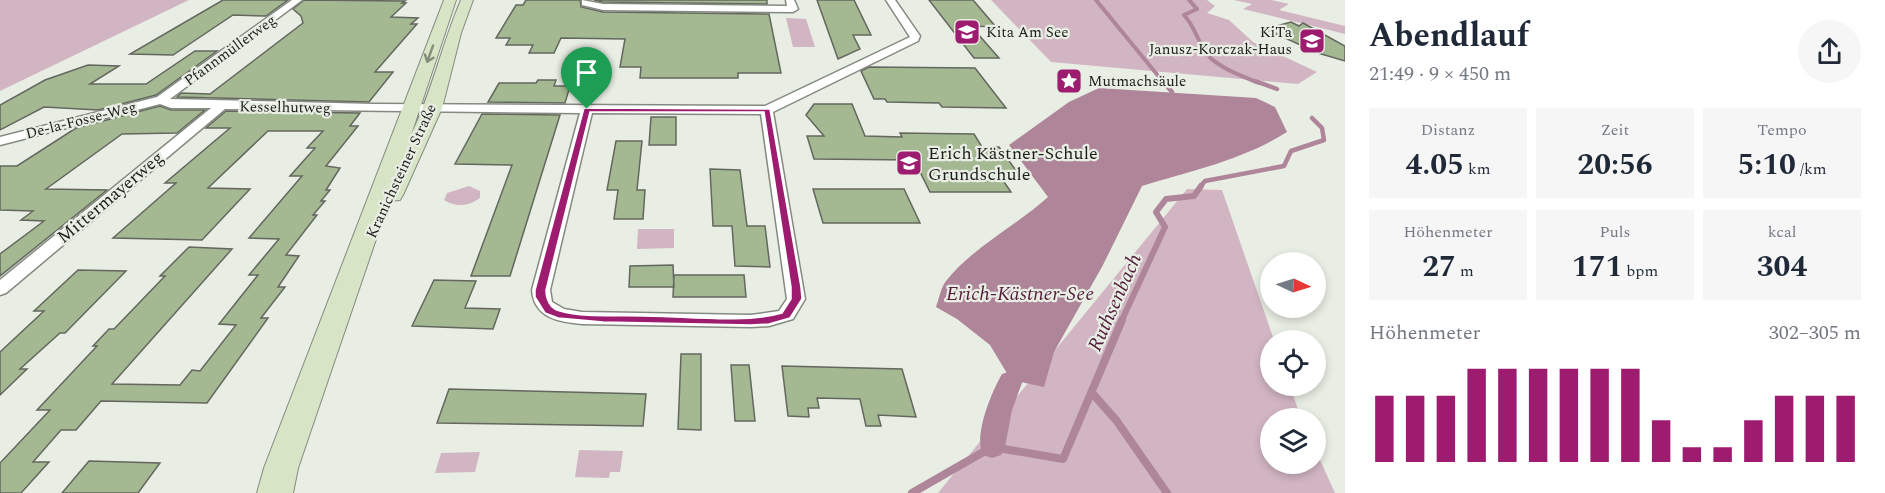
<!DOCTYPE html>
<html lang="de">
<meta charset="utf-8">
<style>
body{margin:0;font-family:Spectral,serif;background:#f6f6f7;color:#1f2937;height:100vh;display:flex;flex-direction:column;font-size:22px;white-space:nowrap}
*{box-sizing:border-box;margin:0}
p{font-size:20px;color:#747a83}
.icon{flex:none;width:33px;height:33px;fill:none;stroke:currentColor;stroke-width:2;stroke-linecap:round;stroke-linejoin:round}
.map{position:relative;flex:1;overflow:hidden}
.details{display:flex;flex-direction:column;background:#fff;width:540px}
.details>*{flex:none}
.needle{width:39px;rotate:94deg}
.fabs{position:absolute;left:1260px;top:252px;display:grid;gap:12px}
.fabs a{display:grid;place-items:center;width:66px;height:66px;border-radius:50%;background:#fff;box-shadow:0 3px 9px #0003;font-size:30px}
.pin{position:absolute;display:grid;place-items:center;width:51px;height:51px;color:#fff;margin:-62px -26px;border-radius:50% 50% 50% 0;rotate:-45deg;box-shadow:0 0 6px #0007}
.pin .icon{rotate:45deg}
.round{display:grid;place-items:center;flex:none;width:63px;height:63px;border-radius:32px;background:#f6f6f7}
.headline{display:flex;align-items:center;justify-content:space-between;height:102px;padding:0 24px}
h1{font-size:33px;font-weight:700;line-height:45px}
.metrics{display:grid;grid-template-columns:repeat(3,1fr);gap:9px;height:102px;padding:6px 24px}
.metrics div{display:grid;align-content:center;border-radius:0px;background:#f6f6f7;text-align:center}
.metrics b{font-size:30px;font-weight:700}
.metrics small{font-size:16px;font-weight:400}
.metrics p{font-size:16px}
.chart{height:168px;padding:12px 24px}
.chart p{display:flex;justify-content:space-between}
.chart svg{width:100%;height:108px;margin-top:6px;stroke:#9e1c6f;stroke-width:6}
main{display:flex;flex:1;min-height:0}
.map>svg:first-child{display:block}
.green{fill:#d2b5c3}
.water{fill:#af859a}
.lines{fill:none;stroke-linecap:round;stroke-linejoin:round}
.stream-far3{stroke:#af859a;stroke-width:4}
.stream-far2{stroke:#af859a;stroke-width:4.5}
.stream-far1{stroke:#af859a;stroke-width:6}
.stream{stroke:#af859a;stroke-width:8}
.canal{fill:#af859a;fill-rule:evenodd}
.building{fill:#a4b891;stroke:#63675f;stroke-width:1.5}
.street-casing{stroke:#858a81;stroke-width:3}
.secondary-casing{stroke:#858a81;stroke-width:2}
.street{fill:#fff;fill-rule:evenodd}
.secondary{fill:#d7e5c6;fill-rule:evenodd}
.oneway{stroke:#838b79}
.route{fill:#9e1c6f;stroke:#fff;stroke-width:1.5;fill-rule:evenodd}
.labels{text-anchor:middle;stroke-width:4.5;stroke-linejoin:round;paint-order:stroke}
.far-poi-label{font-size:15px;fill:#1c1d1a;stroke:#e9eee4;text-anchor:start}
.far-street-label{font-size:15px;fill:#1c1d1a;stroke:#e9eee4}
.poi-label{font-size:18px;fill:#1c1d1a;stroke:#e9eee4;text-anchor:start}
.street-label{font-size:18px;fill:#1c1d1a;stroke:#e9eee4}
.water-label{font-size:20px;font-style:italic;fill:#531e3d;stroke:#e9eee4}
</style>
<main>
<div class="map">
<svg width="1345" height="493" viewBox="0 0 1345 493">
<rect width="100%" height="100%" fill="#e9eee4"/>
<path class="green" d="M0,0H189L0,91Z
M991,0H1207L1215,6L1207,13L1229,20L1253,42L1317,72L1298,84L1051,62Z
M1234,0H1271L1289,4L1279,10L1345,26V34L1243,9L1252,4Z
M786,18L806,19L815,47H793Z
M469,186L480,191V198C469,206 456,208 444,200L447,193Z
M1187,189L1222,190L1274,340H1270V386H1290L1301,418H1270V464H1316V451L1335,493H938Z
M638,229H674V248L637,249Z
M579,450L623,451L620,472H610L609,478L575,477Z
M480,452L475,472L435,473L441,453Z"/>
<path class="water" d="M1099,88L1256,98L1275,107L1287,132C1243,160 1191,171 1142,186L1103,265L1054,352L1044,387L1011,380L990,345L957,319L936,307C939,299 941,287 946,281C973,247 1016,226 1048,197L1009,145L1069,102Z"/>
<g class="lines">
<path class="stream-far3" d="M1096,0L1164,83
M1189,0L1197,9L1184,15C1194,26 1196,36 1203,48C1213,67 1240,75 1259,83"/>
<path class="stream-far2" d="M1163,81L1172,92
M1255,81L1277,89
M1200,187L1205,181L1284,166L1291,151L1324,140L1322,128L1312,118"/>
<path class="stream-far1" d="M1121,322L1165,227L1156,212L1166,199L1194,196L1201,186"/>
<path class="stream" d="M1093,394L1116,420L1167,493
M912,493L992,447L1063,459L1122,320"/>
<path class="canal" d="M1011,371L1020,374L1023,380L1012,410L1005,447L1001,455L992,458L983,455C973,436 992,391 1002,374Z"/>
</g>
<path class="building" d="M223,0H288L266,16L233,15L173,55L130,54Z
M304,0L405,1L402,3H406L391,17L418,18L411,24H417L375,72H393L369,102L177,97L181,93L210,94L303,23L301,16L293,9Z
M526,0H580L581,7L603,12L769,14L781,73H738V78H640L641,67H620L625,39L561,38L554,53H529L533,45H506L510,38H496L516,5H523Z
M594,0H767V4L603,2Z
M817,0H854L871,35H853L860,49L838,59Z
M929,0H973L996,27L971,26L999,58H974Z
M1291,22L1299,26L1303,23L1345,46V61L1318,53L1265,29Z
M195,51H217L156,95L98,110L44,107L0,130V105L45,80L88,65L119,66L90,84H146Z
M869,67L975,68L1006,108L942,107L939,103L887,102L885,99H874L861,71Z
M538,80H556L554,86H570L565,103L488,102L499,83H536Z
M814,104H852L865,136L902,137L900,133L974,134L982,147H999L1020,176H1000L1011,192H930L914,160L814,159L807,136H824L806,115Z
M160,106L171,110H205L177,133L122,134L46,189L107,190L0,276V254L44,221L21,220L33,211L0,210V166H17L76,128Z
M226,111L360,113L350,126H358L326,166L340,168L326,190H330L321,201H325L313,215H317L286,255L299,256L278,287H285L261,318H268L207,403L101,401L76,430H61L33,462H49L21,493H0V463L50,410H37L97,346H93L109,329H114L165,276H160L189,247L232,249L112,384L180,385L192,370L200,371L236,325L219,324L258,275H249L279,239L249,238L302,176H290L315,148H307L323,131H268L208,188L250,189L202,240L113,238L176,183H165L230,128H206Z
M482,114L560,115L510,276H471L512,165L455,164Z
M651,117H676V145H649Z
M616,141H642L637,190H645L643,219H614L618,190H607Z
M710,169L740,170L747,226H765L770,267L735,266L732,226H713Z
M813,189H904L920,223H823Z
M673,265L674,287H629L630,266Z
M78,270L126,271L65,333H60L20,369H27L0,395V352L44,311H34Z
M674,275H744L746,297H673Z
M434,280L476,281L465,308L500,309L493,329L412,326Z
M681,354H701V430L678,429Z
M731,365H749L755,421H735Z
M782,366L902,369L916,417L878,415L881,426H866L860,399L817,398L819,408H808L809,417L788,416Z
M449,389L646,394L643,426L437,423Z
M89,461L160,463L138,493H62Z"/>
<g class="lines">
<defs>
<path id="street" d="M292,0H302L170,99L373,104L765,106L910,37L886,0H895L920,36L918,41L773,112L805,299L793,319L769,326L751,327L582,324C559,322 534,318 532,290L580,113L225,109L6,293L0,295V280L211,108H171L160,104L0,145V137L157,97ZM592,113L761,114L787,299L779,311L751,315L582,312L564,309L552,302L550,290Z
M582,0L603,4L787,6L786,0H794L798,9L793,12L603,10L582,5Z"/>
<path id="secondary" d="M444,0H456L411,135C432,92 442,44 461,0H473L461,33L442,108L403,195L400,200L389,201L298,468L293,493H257L264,468Z"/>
</defs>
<use href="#street" class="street-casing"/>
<use href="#secondary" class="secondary-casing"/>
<use href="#street" class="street"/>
<use href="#secondary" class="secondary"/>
</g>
<defs><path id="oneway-shaft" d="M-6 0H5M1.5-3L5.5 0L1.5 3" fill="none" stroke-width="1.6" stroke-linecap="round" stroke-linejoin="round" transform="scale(1.5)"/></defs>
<use class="oneway" href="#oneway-shaft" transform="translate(430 54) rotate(110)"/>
<path class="route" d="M584,108L770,109L801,287L802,299L790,318L769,324L751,325L603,322L558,318L545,313L535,297V290ZM590,112H764L791,287V299L782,313C744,324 684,316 643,316C619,315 583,318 560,311C550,309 546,299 546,290Z"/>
<defs>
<symbol id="school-square" viewBox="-11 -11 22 22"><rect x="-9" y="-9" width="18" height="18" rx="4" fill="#9e1c6f" stroke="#e9eee4"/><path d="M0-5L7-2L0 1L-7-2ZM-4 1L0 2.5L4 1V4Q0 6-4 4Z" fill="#fff"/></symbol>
<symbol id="sight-square" viewBox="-11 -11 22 22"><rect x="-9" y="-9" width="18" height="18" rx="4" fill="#9e1c6f" stroke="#e9eee4"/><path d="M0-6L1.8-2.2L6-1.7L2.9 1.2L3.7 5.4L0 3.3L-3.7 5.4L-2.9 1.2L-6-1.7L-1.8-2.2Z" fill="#fff"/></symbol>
</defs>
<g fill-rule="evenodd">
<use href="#school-square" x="952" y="17" width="30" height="30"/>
<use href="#school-square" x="1297" y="26" width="30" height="30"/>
<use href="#sight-square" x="1054" y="66" width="30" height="30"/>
<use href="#school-square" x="894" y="148" width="30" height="30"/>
</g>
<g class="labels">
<g class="far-poi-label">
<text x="986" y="37">Kita Am See</text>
<text x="1292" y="37" text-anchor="end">KiTa<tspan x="1292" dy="17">Janusz-Korczak-Haus</tspan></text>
<text x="1088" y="86">Mutmachsäule</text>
</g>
<g class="far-street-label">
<text transform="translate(230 50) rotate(-36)" y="5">Pfannmüllerweg</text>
<text transform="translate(285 107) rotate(1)" y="5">Kesselhutweg</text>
<text transform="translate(81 120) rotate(-14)" y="5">De-la-Fosse-Weg</text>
<text transform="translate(401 171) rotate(-65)" y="5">Kranichsteiner Straße</text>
</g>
<g class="poi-label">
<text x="928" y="159">Erich Kästner-Schule<tspan x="928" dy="21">Grundschule</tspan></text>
</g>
<g class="street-label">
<text transform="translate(110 197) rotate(-40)" y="6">Mittermayerweg</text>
</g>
<g class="water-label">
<text x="1020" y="300">Erich-Kästner-See</text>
<text transform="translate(1114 302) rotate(-66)" y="7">Ruthsenbach</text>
</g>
</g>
</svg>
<div class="fabs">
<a><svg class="needle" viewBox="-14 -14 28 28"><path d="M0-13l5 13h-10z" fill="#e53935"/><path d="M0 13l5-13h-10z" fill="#747a83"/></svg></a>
<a><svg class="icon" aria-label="locate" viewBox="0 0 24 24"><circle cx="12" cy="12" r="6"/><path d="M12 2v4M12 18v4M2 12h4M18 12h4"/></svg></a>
<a><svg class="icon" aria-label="layers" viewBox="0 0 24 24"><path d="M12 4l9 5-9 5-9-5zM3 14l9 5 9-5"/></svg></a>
</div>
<div class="pin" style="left:587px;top:109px;background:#1e9e55"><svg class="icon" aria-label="arrive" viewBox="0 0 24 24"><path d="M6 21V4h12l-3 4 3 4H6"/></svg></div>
</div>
<section class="details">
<div class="headline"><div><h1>Abendlauf</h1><p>21:49 · 9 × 450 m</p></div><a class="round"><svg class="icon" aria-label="share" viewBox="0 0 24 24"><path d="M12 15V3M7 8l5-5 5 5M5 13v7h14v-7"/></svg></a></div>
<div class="metrics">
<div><p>Distanz</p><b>4.05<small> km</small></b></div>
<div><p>Zeit</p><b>20:56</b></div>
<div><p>Tempo</p><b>5:10<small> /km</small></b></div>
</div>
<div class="metrics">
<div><p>Höhenmeter</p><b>27<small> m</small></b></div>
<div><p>Puls</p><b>171<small> bpm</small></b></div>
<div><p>kcal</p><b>304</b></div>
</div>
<div class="chart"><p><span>Höhenmeter</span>302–305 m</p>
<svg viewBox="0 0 160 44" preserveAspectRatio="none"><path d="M5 44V17M15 44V17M25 44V17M35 44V6M45 44V6M55 44V6M65 44V6M75 44V6M85 44V6M95 44V27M105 44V38M115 44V38M125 44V27M135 44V17M145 44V17M155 44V17"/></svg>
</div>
</section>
</main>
